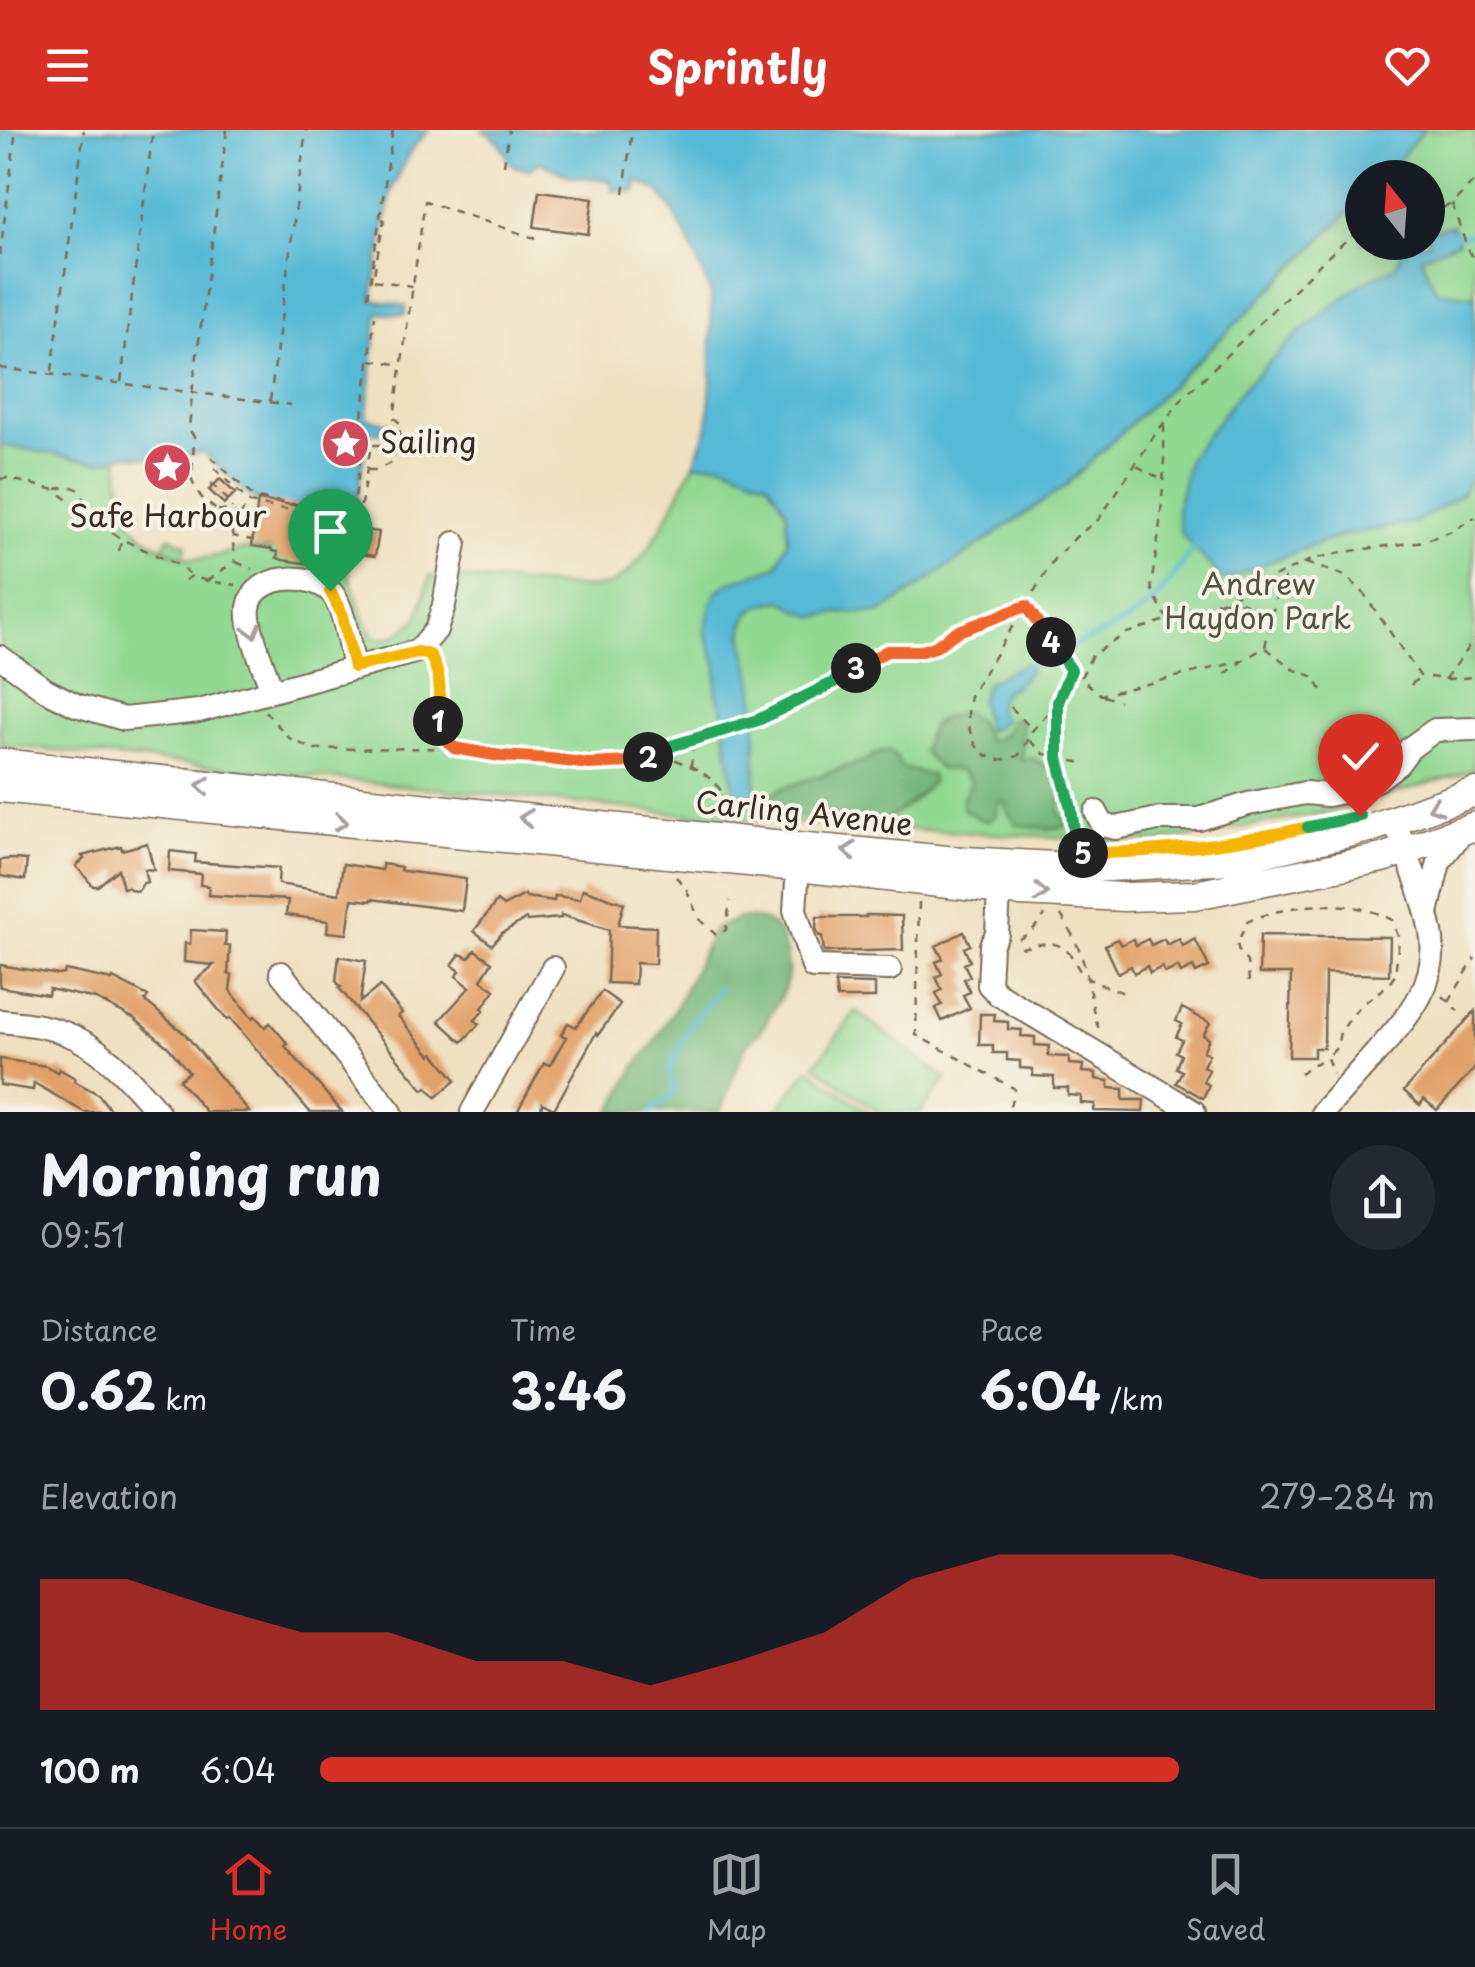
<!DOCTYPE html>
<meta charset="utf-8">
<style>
body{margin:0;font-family:"Playpen Sans",sans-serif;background:#242831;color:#f1f3f6;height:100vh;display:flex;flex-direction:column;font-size:38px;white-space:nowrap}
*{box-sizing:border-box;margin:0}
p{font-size:32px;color:#9ea1a6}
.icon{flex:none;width:55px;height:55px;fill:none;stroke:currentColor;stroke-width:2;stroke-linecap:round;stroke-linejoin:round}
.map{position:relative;height:982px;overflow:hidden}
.details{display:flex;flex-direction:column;background:#171b24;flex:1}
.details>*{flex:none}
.needle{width:65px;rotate:343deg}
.controls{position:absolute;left:1345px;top:30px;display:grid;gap:20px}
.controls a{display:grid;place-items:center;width:100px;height:100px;border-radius:50%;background:#171b24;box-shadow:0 10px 40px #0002;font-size:50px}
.pin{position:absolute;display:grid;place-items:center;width:85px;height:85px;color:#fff;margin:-102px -42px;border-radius:50% 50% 50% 0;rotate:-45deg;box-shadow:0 0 10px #0007}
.pin .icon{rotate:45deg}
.km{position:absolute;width:50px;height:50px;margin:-25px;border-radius:50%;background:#222;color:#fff;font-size:28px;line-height:50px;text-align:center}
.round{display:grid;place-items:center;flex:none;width:105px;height:105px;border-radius:52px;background:#242831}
.head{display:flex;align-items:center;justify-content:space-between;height:170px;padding:0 40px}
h1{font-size:55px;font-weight:700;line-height:75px}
.figures{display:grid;grid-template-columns:repeat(3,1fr);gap:15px;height:170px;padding:10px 40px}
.figures div{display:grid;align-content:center}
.figures b{font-size:50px;font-weight:700}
.figures small{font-size:28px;font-weight:400}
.figures p{font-size:28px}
.chart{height:280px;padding:20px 40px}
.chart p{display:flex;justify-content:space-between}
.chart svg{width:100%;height:180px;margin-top:10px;fill:#d93025;opacity:.7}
ul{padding:0 40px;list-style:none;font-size:32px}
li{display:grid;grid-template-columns:160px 120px 1fr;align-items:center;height:75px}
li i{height:25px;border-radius:12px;background:#d93025}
header{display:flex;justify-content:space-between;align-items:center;height:130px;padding:0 40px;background:#d93025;color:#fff;font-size:45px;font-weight:700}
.tab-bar{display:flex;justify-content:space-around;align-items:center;height:140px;border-top:2px solid #363941;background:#171b24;font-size:28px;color:#9ea1a6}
.tab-bar a{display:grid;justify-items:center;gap:5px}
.tab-bar .active{color:#d93025}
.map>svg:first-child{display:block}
.green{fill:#91d892;stroke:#668158;stroke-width:2.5}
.forest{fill:#74b87c;stroke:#58714d;stroke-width:2.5}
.water{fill:#57bad6;stroke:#49727a;stroke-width:2.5}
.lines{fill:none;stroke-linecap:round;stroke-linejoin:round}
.stream{stroke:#57bad6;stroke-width:5}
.building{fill:#e2a068}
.minor-casing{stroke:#7a6a57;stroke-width:26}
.major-casing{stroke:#7a6a57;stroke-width:31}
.path{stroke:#7a6a57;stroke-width:2.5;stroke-dasharray:8 8;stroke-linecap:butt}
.minor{stroke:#fff;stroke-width:22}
.major{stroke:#fff;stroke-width:28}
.oneway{stroke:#a79f9a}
.split-1-casing{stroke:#fff;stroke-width:20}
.split-2-casing{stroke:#fff;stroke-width:20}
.split-3-casing{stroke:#fff;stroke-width:20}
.split-4-casing{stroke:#fff;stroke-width:20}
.split-5-casing{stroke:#fff;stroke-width:20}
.split-6-casing{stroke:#fff;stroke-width:20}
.split-7-casing{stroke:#fff;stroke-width:20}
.split-1{stroke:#f5b400;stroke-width:12}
.split-2{stroke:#f0652b;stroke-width:12}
.split-3{stroke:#22a559;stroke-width:12}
.split-4{stroke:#f0652b;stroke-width:12}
.split-5{stroke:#22a559;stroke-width:12}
.split-6{stroke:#f5b400;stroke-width:12}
.split-7{stroke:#22a559;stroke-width:12}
.labels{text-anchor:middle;stroke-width:8;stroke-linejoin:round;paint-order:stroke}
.poi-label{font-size:30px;fill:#3b2a1e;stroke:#f7f3e8;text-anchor:start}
.park-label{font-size:30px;fill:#50563b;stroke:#f7f3e8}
.street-label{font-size:30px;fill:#3b2a1e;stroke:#f7f3e8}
</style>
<header><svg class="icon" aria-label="menu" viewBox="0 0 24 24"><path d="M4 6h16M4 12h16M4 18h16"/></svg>Sprintly<svg class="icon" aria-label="heart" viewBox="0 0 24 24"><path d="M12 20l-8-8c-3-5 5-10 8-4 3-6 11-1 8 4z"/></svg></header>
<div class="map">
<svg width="1475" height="982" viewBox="0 0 1475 982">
<rect width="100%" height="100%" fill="#f7f3e8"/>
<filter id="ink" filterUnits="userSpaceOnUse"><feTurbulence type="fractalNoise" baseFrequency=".01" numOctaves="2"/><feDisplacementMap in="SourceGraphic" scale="20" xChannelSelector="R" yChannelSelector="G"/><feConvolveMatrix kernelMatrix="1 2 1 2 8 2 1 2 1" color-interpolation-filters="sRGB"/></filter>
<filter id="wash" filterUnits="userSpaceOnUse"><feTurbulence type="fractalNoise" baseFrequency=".0048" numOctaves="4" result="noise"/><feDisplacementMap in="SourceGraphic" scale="40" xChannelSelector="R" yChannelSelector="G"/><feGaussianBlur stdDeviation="2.25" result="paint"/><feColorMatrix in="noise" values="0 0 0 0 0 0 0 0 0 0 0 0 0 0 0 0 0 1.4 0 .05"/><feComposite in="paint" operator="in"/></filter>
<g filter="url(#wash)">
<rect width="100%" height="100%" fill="#efe0c0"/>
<path class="green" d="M1424,0H1475L1474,640L1333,681L1159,712L837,696L683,684L0,615V315L99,332L118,328C123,386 124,402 180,426L164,418L169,407L187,415L182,427C215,433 224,419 252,419C282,418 317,428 347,433L348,442L363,486L371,503L380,509L393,507L417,490L430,446L589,458C597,457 607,456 613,453C650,433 675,370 694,334L721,333L768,352L786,379L788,411L777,436L726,454L716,463L751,542C745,522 735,487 759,476C766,473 776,472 783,470L799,481L816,487L835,483H881L1064,357L1247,183L1362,69V112H1428V48L1384,47Z
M856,881L946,949L921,982H878L815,935Z
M809,938L868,982H775Z"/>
<path class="forest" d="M964,582L979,592L987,611C1001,609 1008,603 1011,589L1015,587L1022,595V630L1032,628C1055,642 1073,648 1058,678L1066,692V697L1046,699L1016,694L1008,682L1005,673L1001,671L997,675L996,685L988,691L979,689L963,679L962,669L970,656V650L960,640L939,639L923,622C929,591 936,589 964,582Z
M889,621L895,625L902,638L931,645L932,652L912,672L889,688L868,690L782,685L771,678L770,665L783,658L869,629L874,624Z
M739,788C760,789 776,789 783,812C792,842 789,854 773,880C768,887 765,895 760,901C754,908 748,911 744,919L720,982H611L637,934L653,915L675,879L714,799Z"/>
<path class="water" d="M0,0H429L410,21L391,62L372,170L406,176L405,185L378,183L366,288L395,295V302H367L355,386L254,370L203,322L168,329L126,325L99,332L0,315Z
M481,0H1424L1384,47L1362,48V69L1247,183L1064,357L881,483H835L816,487L799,481L783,470C771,473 754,474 747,486C738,500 747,526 751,540C761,582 753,626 756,668L750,674L737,668L734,663L722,579L716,561L717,536L705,502L711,474L716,463L726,454L777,436L788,411L786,379L768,352L721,333L694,334L708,296L711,251V164L689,111L672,80L659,61L637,51L635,61H613L610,50L570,46L540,32L530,39C507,38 511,31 501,15C497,8 489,4 481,0Z
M1453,95L1458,112L1421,127L1436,161L1475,166V340L1461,365L1417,392L1346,405L1314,415L1224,450L1181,404L1177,379L1189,328L1243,258L1297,205L1358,156L1396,136C1405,115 1403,112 1428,112V101Z
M1025,533L1030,540L1016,556L1004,561L997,577L1004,591L987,601L980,571L986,553Z"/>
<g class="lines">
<path class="stream" d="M1452,105H1474
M1021,539C1062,516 1114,505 1150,474C1168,457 1180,437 1194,417
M652,982L675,961L670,940L689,896L719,858"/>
</g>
<g id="blocks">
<path class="building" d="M539,61L593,68L588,104L534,97Z
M220,349L235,363L224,374L209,360Z
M258,370L329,380L328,395L379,402L375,426L328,419L327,422L319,421L318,428L312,427V434L283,430L277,428L278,422L272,421V419L252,416Z
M147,713L154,740L144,739L147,752L143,753L139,760L134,761L127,757L123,758L118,739L98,756H93L76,736L84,729L82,726L121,716L122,720Z
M170,721L196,724L195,732L279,738L278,754L339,764L343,734L382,740V734L401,737L400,740L403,741L466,749L462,781L371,769V771L352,769L347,804L327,802L328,791L286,785L288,770L208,765L209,756L200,755L201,744L169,741Z
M13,729L27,730L25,750L0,746V730Z
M583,759L624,773L618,795L656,797L655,834L636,833L635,854L607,853L609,800L561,785V788L527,791L526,789L502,803L492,815L474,801L497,771L503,776L525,765L526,767L554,771L555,766L580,769Z
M866,785L902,786L903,820L824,822L822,806H819L816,798L817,787H866Z
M191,800L226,802L225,816H230L228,844L232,845L230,860L252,888L255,886L265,897L270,893L288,914L285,916L342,982H310L230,888L227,890L195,851L214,835L184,832L185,813L190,814Z
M964,802L970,815L964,818L970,831L964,834L970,846L964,849L970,862L963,865L970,878L942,891L936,878L942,875L936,863L942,860L936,847L942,844L936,832L943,829L936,816Z
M1260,805L1390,807L1389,845L1325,843L1324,918H1314V927H1289L1291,844H1259Z
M1117,809L1121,815L1133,809L1136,815L1148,809L1151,815L1164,809L1167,815L1179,809L1183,816L1195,809L1209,837L1196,843L1193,837L1181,843L1178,837L1165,843L1162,837L1150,843L1147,836L1134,843L1131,836L1118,843L1105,815Z
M475,820L492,832L481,850L495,860L482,878L484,880L475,890L479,894L462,912L439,891L470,857L456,846L460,841L452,835L460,824L469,828Z
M339,826L366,831L360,872L380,856L402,883L398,886L431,925L434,923L456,950L436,967L427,957L424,960L339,858L341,857L336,851Z
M0,835L59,845L64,844L65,840L112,850L113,848L148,866L145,871L185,904L249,982H206L179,950L189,942L169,918L135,889L96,869L49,859L48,865L0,857Z
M835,853L875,854V868H837Z
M602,861L620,874L598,905L596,903L554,979L542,973L541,982H517L544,933L550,935L566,907L561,905L568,893L576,897Z
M1182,878L1210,893L1203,905L1209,909L1203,921L1209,924L1203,936L1209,940L1203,952L1209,955L1203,968L1176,953L1182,941L1176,938L1181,925L1176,922L1182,910L1176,907L1182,894L1176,891Z
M1475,881V938L1437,980L1424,969L1420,975L1404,961Z
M980,884H995L994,891L1008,892V899L1022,900L1021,906L1035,907V915L1049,916L1048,926L1069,927V934L1083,935L1082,942L1096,943V949L1109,951V958L1123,959V970H1144L1143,982L1094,981L1095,974L1081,973V966L1068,965V958H1054V947L1033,946V939L1020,938V931L1007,930V923H993V915H979Z
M0,929L46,936L57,942L59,939L75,948L74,951L98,964L112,982H84L34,953L33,960L0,955Z"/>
</g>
</g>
<g filter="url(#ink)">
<use href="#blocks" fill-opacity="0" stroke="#7a6a57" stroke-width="2.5"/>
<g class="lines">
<defs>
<path id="minor" d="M0,527L46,560L76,575L124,589L199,581L418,521L436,500L444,475L455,413
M272,560C265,540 246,497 249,478C253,443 312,441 332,463C345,479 349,517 354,537
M1096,682L1103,695L1116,698L1158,689H1199L1248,674L1305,663L1327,665L1351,660L1378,649L1398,634L1410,618L1435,600L1475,599
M798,737L795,780L813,837L890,839
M999,759L997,804L991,815L989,855L998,864L1194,982
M1427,783L1439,732L1463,701
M281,843L391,982
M0,891C21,893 42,895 62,902C103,916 131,951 158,982
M472,982L553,838
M1323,982C1340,963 1358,943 1375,924C1407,888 1440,854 1431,802C1424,764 1407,728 1395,691"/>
<path id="major" d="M0,633L764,713L947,730L1092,738L1232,730L1373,697L1475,662
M0,658L798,737L1020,762L1124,767L1195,765L1382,728L1475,696"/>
</defs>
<use href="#minor" class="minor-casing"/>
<use href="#major" class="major-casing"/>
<path class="path" d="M227,0L192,263L189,299L194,307L192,350L195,358L202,368L222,385L232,402L235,432
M504,35L509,0
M624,63L632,0
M1452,74L1468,120L1475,132
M1428,84L1452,74L1475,50
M382,89L384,90L373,150L412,156
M0,125L16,0
M368,167L393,0
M371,230L402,235
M0,238L291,275
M52,241L84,0
M121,252L153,0
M270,271L306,0
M362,286L375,186
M1164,295C1165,349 1161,401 1151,454L1152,460L1166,487
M211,327L255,368L353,383L364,303
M1137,336L1164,351
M214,338L250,373L358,392L371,315H398L401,294L394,288L425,71L534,108V97
M368,340H376L391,333L397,317
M0,349L7,348L55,360L121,409L180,436L192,446
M211,353L229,371L232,378
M56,359L69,356L80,360L83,368L84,377
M218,380C236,381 251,390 252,410L232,406
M229,398L249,374
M119,421L121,411
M236,432L252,439
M1306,433L1346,446L1362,461L1420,546L1445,549L1475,508
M185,450L192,446L207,451L236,455
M207,451L234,432
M1223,471C1244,471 1255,474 1268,490
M1026,478L1071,540L1101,565L1242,531L1265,517L1276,466L1288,442
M1266,518L1293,539L1314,547L1320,558L1329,562
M434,534C447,560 426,590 449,613C462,625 505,627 523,628C558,629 594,637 630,632C646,630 657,622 672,615C700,603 732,600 760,589C803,572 840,544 881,524C897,517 917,525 934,517C943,513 950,505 959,500C980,491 1003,484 1024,477
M1070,542L1058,572V628L1071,678L1076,714
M1225,544L1241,532
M1081,547L1092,525L1127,503L1222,471L1313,429L1344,422L1424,411L1452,401L1475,387
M1446,549L1475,547
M1411,555L1419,547
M1103,566L1119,571
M1058,572L1031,602L1029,609L1018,626C1010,628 1001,631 994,629C967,620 966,588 970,566L1054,429L1077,406L1099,389L1156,303L1182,269L1323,131L1350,107L1362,101
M1011,577L1032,599
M265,581L289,608L312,619L453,618
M1030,611L1044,624L1082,633
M660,624C686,634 722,645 726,676
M691,637L693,610
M676,747L685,756L699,789L716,805L726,800L730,771
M919,772L916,905L1015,959L1008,982
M1061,785C1071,801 1081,820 1085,839C1092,864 1090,879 1101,904
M1019,809L1030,803L1045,785
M1021,818C1040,814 1059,807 1072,827C1076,833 1079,842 1086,847C1096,854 1112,858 1124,863
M1249,852L1247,832L1239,821L1237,814L1247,792C1289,773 1351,767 1392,790L1399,809L1395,845L1389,854L1359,877L1340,902L1337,917L1327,928
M1443,866L1458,881
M1449,872L1475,828
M1300,944L1309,936L1327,928L1333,944"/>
<use href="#minor" class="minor"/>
<use href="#major" class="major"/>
</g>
<defs><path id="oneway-chevron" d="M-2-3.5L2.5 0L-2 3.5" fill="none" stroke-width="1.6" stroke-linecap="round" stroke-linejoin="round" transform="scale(2.5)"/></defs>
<g class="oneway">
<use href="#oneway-chevron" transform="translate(253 501) rotate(74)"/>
<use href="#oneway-chevron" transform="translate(203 656) rotate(-174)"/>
<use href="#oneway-chevron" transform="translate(1435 677) rotate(161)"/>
<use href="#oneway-chevron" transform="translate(526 688) rotate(-174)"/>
<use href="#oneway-chevron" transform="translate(341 692) rotate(6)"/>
<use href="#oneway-chevron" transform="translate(849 721) rotate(-175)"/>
<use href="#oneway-chevron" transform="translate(1041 763) rotate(3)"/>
</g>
</g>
<g class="lines" filter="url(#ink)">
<defs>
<path id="split-1" d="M330,461L341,482L354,537L418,522L430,525C437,538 441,551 439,566C438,576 435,581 438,591"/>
<path id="split-2" d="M438,591L441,604L454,618L500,626L550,629L589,634L630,632L648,627"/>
<path id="split-3" d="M648,627L656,626L671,616L758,590L831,554L856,538"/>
<path id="split-4" d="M856,538L887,521H922L935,517L956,502L1026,476L1051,512"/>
<path id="split-5" d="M1051,512L1071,540L1058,572V628L1071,678L1077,723H1083"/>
<path id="split-6" d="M1083,723C1159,723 1234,714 1308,697"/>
<path id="split-7" d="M1308,697L1360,686"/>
</defs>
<use href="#split-1" class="split-1-casing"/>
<use href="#split-2" class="split-2-casing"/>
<use href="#split-3" class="split-3-casing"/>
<use href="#split-4" class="split-4-casing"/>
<use href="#split-5" class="split-5-casing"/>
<use href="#split-6" class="split-6-casing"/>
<use href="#split-7" class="split-7-casing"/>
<use href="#split-1" class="split-1"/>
<use href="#split-2" class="split-2"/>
<use href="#split-3" class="split-3"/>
<use href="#split-4" class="split-4"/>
<use href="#split-5" class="split-5"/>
<use href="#split-6" class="split-6"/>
<use href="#split-7" class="split-7"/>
</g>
<defs>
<symbol id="sight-disc" viewBox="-11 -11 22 22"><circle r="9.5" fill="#d1495b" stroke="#f7f3e8"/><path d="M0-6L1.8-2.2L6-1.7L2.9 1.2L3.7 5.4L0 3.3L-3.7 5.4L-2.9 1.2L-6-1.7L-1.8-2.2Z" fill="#fff"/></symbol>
</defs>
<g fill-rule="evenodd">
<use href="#sight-disc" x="318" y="286" width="55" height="55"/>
<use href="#sight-disc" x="140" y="310" width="55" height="55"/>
</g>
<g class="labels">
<g class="poi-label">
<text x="380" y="323">Sailing</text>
<text x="168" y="397" text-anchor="middle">Safe Harbour</text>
</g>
<g class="park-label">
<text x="1258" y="465">Andrew<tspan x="1258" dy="34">Haydon Park</tspan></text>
</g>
<g class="street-label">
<text transform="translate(804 684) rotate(6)" y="10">Carling Avenue</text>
</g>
</g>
</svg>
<div class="controls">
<a><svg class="needle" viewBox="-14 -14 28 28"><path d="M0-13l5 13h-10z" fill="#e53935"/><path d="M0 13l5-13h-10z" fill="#9ea1a6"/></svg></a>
</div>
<div class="pin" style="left:330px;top:461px;background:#1e9e55"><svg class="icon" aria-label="arrive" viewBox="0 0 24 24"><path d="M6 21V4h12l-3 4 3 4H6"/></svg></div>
<div class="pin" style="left:1360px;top:686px;background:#d93025"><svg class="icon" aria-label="check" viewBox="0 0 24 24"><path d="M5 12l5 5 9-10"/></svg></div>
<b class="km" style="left:438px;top:591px">1</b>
<b class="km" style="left:648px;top:627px">2</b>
<b class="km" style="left:856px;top:538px">3</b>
<b class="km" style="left:1051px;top:512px">4</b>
<b class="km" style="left:1083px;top:723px">5</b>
</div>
<section class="details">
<div class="head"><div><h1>Morning run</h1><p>09:51</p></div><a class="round"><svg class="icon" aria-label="share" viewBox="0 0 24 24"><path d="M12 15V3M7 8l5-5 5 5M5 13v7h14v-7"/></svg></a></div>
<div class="figures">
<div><p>Distance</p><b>0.62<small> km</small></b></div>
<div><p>Time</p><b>3:46</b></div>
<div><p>Pace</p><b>6:04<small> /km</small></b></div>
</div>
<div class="chart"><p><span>Elevation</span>279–284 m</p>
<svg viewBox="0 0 160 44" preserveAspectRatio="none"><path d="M0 44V12L10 12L20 19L30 25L40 25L50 32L60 32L70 38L80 32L90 25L100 12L110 6L120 6L130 6L140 12L150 12L160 12V44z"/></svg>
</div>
<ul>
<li><b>100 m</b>6:04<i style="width:77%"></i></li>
</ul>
</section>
<nav class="tab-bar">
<a class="active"><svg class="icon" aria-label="home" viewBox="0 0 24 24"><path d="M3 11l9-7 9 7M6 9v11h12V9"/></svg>Home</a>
<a><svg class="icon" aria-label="map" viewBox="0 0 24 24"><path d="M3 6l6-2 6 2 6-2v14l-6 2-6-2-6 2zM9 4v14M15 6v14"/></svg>Map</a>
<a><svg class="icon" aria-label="saved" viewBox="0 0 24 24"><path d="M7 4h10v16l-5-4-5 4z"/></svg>Saved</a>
</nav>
